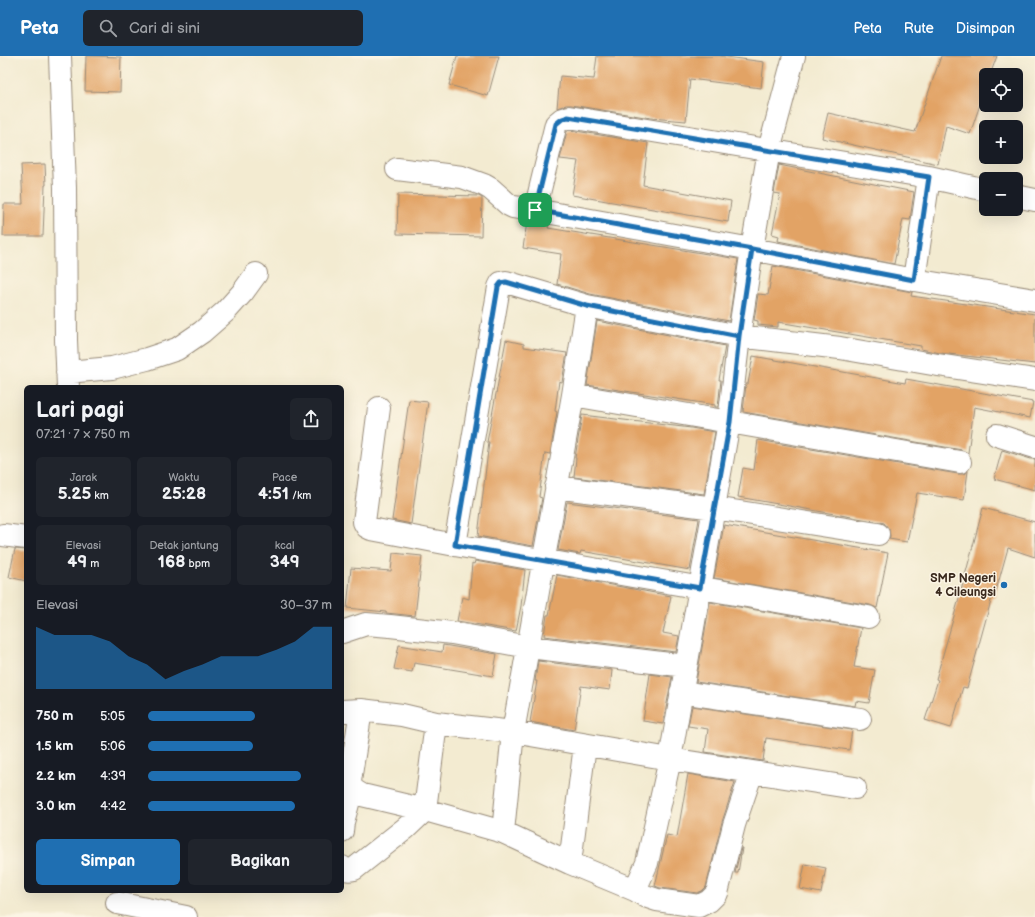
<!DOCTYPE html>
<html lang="id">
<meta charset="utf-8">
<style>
body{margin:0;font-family:"Balsamiq Sans",sans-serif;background:#20242c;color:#f1f3f6;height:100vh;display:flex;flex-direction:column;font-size:15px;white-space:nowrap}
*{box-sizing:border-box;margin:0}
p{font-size:13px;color:#9ea1a6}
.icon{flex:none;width:22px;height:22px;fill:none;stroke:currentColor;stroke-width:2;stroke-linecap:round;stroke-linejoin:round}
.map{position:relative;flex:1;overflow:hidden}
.panel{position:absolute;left:24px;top:329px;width:320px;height:508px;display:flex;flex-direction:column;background:#171b24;border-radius:6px;box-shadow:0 4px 16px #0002}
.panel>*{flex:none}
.controls{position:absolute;left:979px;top:12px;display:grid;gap:8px}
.controls a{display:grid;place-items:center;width:44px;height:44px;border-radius:6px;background:#171b24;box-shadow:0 4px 16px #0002;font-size:20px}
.pin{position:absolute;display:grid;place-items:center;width:34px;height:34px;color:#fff;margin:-17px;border-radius:8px;box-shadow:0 2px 6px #0006}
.round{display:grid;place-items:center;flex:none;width:42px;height:42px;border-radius:6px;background:#20242c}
.headline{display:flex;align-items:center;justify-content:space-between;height:68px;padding:0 12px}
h1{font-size:22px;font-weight:600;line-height:30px}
.figures{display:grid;grid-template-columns:repeat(3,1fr);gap:6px;height:68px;padding:4px 12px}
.figures div{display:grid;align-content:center;border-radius:6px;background:#20242c;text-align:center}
.figures b{font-size:17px;font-weight:600}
.figures small{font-size:11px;font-weight:400}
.figures p{font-size:11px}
.chart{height:112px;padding:8px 12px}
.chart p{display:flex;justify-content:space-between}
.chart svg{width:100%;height:72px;margin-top:4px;fill:#1f6fb2;opacity:.7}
.button{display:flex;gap:8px;margin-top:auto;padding:8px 12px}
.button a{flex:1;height:46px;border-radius:6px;background:#1f6fb2;color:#fff;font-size:16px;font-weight:600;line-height:46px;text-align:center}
.button a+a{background:#20242c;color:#f1f3f6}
ul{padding:0 12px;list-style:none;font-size:13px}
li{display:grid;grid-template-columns:64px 48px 1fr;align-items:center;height:30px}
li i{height:10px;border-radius:5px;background:#1f6fb2}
header{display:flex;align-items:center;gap:24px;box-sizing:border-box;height:56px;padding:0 20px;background:#1f6fb2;color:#fff}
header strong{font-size:19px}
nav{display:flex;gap:22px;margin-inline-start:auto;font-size:14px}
.search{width:280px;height:36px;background:#20242c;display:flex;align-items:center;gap:10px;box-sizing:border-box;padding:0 14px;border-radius:6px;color:#9ea1a6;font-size:15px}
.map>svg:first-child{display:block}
.building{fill:#e2a365}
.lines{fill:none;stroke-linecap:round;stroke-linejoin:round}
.minor-casing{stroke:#978a78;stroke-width:24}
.minor{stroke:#fff;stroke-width:22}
.route-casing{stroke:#fff;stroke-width:8}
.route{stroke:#1f6fb2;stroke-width:5}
.poi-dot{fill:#1f6fb2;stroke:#fcf5e5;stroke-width:1.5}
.labels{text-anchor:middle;stroke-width:3;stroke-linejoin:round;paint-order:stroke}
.poi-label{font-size:12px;font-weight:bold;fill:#3b2a1e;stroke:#fcf5e5;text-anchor:end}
</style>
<header>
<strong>Peta</strong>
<div class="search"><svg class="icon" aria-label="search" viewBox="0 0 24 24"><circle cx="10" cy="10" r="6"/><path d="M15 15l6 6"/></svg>Cari di sini</div>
<nav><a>Peta</a><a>Rute</a><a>Disimpan</a></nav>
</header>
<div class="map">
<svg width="1035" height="861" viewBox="0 0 1035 861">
<rect width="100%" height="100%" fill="#fcf5e5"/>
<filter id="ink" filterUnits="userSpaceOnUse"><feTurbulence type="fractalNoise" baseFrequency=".025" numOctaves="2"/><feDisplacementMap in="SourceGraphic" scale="8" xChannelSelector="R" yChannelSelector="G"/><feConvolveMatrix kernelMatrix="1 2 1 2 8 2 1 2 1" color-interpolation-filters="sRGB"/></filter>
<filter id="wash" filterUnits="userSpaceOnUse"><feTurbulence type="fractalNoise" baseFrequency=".012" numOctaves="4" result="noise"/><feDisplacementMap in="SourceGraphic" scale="16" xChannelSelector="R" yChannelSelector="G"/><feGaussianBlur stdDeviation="0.9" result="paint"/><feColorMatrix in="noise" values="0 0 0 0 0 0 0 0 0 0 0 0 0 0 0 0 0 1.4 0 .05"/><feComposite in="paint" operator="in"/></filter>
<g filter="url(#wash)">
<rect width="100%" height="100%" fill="#f3ebd1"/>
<g id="blocks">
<path class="building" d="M86,0L121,1L120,36L85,35Z
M457,0H499L488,40L449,29Z
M597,0H719L764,6L761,32L690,23L686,65L651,62L571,49H566L557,52L560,20L594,23Z
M941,0H997L990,19H986V31L970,78L946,70L938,108L822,82L828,57L915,76Z
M570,74L648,87L643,129L731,145L728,166L572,139L578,105L560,103L567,75Z
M45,108L46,129H45L43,180H3L4,148H23L21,109Z
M779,109L914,136L910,164L903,163L894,208L778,185L779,180L772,178L780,138L774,137Z
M398,138L479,140L482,142L481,180L397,178Z
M527,166L549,169L548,172L738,203L729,265L590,238L557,228L561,198L523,192Z
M773,210L912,236L911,240L1035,258V308L940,297L921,293V290L778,266V271L758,269V265L754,264L758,238L768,239Z
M597,265L725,290L719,324H721L718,351H715V349L587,329Z
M506,284L524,288V291L567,297L562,326L559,325L555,355L557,356L550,398L545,397L539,441L542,442L533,490L478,480L489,386H487Z
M753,300L905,327L906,323L1033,346L1030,362L974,351L968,397L962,394L743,356L746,328H748Z
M409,344L428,346L411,468L392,464Z
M582,359L691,372L715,376L704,438L574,421L576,402H575Z
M758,384L958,418H964L968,415L964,444L917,437L907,486L889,483L890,480L889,473L884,467L880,466L738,441L743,412L754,414Z
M1002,394L1031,403H1035V434L994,423Z
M567,446L699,463L690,514L581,495L580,498L558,494Z
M983,452L1035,466V501L1008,492L994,542L992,541L967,632L963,631L951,672L925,664L938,624L936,623L958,546Z
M724,469L888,497L877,552L870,549L714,522Z
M15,493L26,494V525L9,521Z
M393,497L422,500L415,560L386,557V556L347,552L351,512L391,515Z
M475,505L525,514L521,550L516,575L457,565L462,541L469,543L472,507L474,508Z
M557,519L671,540L663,577L679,580L676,596L544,580L547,559H549Z
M710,546L861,572L854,611L875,614L869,647L856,645L855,650L696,626Z
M399,589L442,596L443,589L497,598L493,620L414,607L412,616L394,613Z
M538,605L612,614L610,634L581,630L574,674L530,666L537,625H535Z
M650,618L672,621L663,668L643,665Z
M692,650L852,674L849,694L766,682L763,705L705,696L708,673L688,670Z
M688,718L735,726L722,766L706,831L702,835L697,837L660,832L655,830L667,779L677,781Z
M741,792H742L738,817H735Z
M805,808L826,812L821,837L800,833Z"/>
</g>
</g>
<g filter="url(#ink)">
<use href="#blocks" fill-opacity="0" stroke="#978a78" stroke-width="1"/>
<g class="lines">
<defs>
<path id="minor" d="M60,0L65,132L66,284L68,331
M794,0L769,94L752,193L739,280L729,366L670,703L647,807L635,834L570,807L503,776L513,676L573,339L587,250L739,280L840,292L938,309L1035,324
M569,61L929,121L914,224L752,193L535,154L556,68L562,63Z
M397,113L462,121L484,129L491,133L509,149L513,151L535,154
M929,121L986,134
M1016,140L1035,144
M914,224L1035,244
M67,316L112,312L147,303L177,293L202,276L226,255L243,236L256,218
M573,339L960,406
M379,352L364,466L367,471L371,473L455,489L868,561
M997,379L1035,391
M556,431L714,452L878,478
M3,479L26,482
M455,489L499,231L501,227L506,226L587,250
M342,576L366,568L390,570L452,577L529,591L686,610
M681,636L860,663
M361,654L350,725L352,733L362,739L425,754L503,776
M342,655L361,654L402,659L436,667L513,676L670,703L855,732
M342,775L343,766L352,733
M570,807L585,689
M342,811C345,814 350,814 354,813L406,772L425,754L436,667
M635,834L645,840L657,844L699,850L709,845L717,837L734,769L752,716
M117,847L186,861"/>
</defs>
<use href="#minor" class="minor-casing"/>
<use href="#minor" class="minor"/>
</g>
</g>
<g class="lines" filter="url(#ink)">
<defs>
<path id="route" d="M535,154L752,193L739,280L587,250L506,226L501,227L498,231L455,489L700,532L730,366L739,280L752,193L914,224L929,121L568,61L562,63L556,68L535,154"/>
</defs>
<use href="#route" class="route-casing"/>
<use href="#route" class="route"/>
</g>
<circle class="poi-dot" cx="1004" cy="529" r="4"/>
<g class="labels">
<g class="poi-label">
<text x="996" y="526">SMP Negeri<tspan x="996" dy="14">4 Cileungsi</tspan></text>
</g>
</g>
</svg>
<div class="controls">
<a><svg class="icon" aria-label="locate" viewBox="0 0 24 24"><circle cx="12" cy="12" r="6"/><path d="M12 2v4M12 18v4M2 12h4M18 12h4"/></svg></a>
<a>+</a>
<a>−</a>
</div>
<div class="pin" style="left:535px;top:154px;background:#1e9e55"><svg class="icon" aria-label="arrive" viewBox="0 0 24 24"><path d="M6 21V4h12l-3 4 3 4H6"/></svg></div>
<section class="panel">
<div class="headline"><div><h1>Lari pagi</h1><p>07:21 · 7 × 750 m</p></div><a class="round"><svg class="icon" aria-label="share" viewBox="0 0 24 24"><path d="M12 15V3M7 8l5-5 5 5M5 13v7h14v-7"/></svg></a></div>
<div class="figures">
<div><p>Jarak</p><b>5.25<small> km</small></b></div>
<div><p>Waktu</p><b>25:28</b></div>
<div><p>Pace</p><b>4:51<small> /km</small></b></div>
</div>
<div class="figures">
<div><p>Elevasi</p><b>49<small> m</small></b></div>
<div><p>Detak jantung</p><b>168<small> bpm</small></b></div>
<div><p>kcal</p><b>349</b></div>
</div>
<div class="chart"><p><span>Elevasi</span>30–37 m</p>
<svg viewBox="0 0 160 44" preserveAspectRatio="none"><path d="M0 44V6L10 11L20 11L30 11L40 15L50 24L60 29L70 38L80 33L90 29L100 24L110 24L120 24L130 20L140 15L150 6L160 6V44z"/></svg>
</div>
<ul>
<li><b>750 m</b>5:05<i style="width:58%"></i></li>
<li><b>1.5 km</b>5:06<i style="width:57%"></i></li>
<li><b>2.2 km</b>4:39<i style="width:83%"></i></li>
<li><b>3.0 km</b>4:42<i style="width:80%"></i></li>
</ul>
<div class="button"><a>Simpan</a><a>Bagikan</a></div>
</section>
</div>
